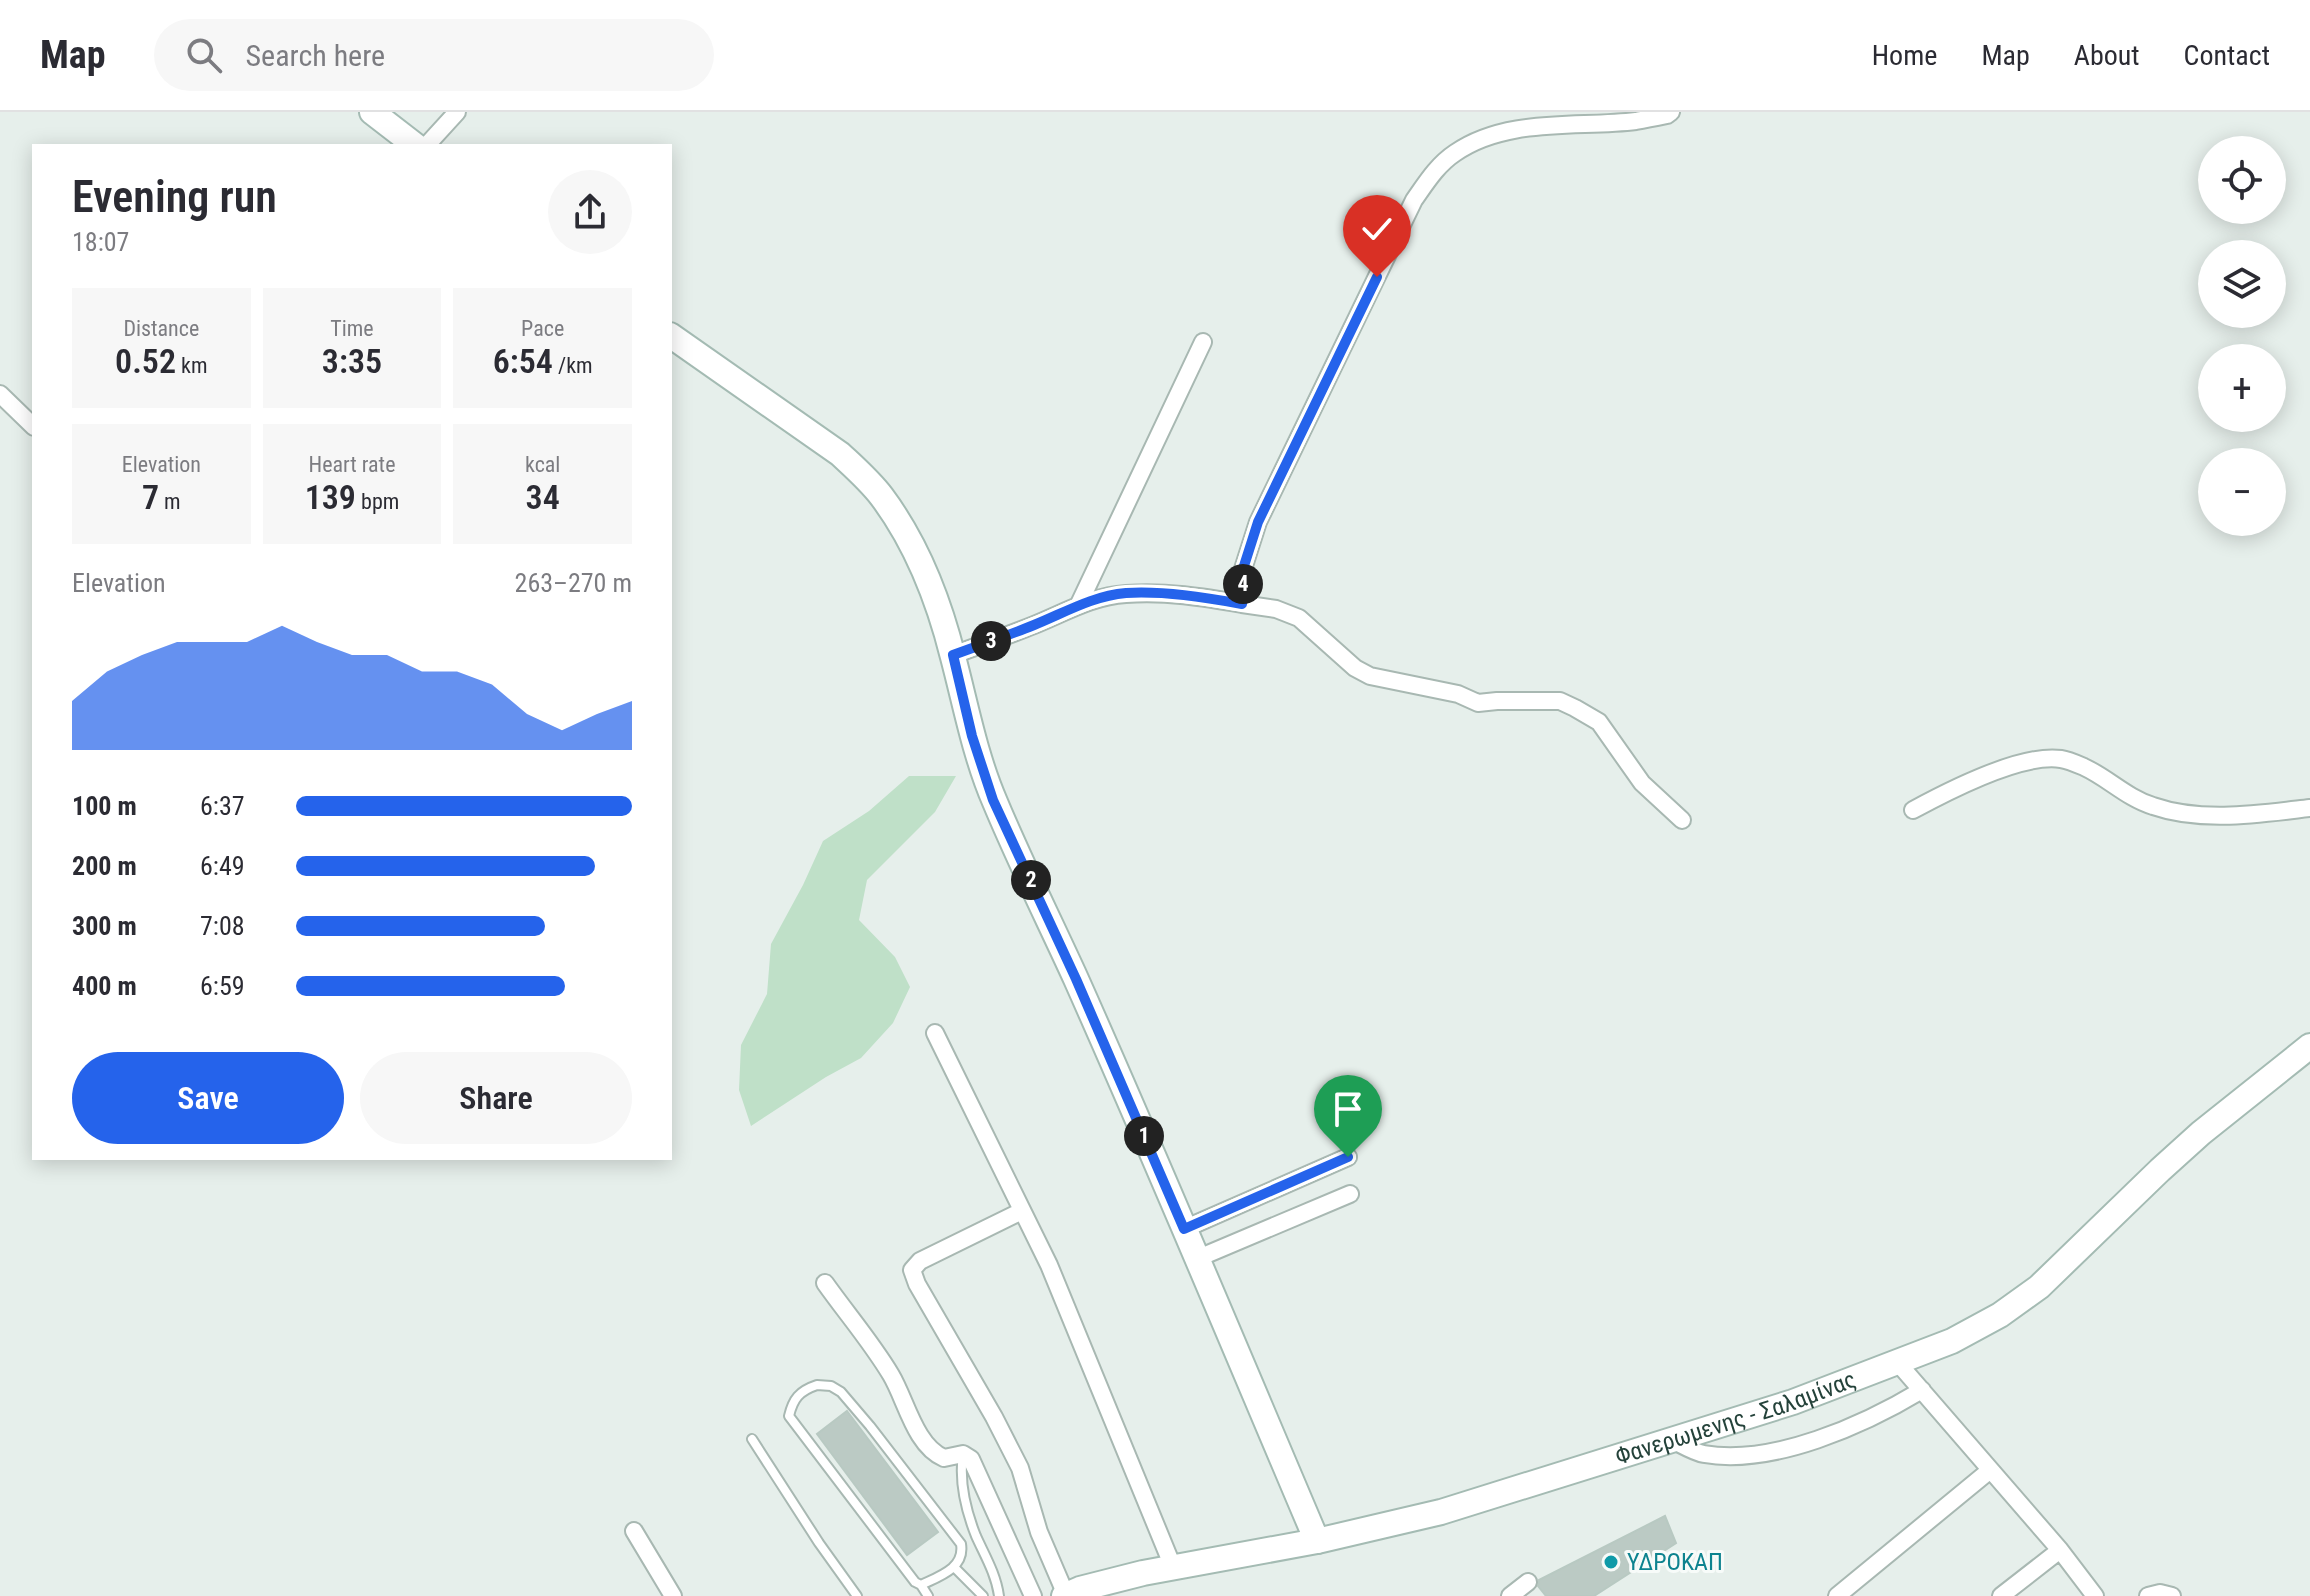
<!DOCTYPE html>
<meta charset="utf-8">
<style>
body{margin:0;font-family:"Roboto Condensed",sans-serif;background:#f7f7f7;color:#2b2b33;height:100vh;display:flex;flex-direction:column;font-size:30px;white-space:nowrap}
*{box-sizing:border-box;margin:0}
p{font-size:26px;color:#7c7c81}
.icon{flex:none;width:44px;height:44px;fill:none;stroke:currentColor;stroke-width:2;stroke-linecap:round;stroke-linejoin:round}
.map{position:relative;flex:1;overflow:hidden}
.drawer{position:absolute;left:32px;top:32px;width:640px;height:1016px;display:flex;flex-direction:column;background:#fff;border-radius:0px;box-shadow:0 4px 20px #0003}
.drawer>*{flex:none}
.buttons{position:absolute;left:2198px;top:24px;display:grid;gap:16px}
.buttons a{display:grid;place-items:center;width:88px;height:88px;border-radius:50%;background:#fff;box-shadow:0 4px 20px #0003;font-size:40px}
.pin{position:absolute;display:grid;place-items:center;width:68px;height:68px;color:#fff;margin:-82px -34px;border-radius:50% 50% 50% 0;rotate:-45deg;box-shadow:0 0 8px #0007}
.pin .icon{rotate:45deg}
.km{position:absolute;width:40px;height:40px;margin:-20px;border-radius:50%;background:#222;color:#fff;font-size:22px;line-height:40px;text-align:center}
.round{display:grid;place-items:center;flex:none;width:84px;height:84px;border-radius:42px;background:#f7f7f7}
.headline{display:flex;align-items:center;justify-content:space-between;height:136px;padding:0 40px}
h1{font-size:44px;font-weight:600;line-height:60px}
.stats{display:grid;grid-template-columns:repeat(3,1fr);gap:12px;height:136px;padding:8px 40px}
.stats div{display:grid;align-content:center;border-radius:0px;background:#f7f7f7;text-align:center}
.stats b{font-size:34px;font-weight:600}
.stats small{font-size:22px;font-weight:400}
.stats p{font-size:22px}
.chart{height:224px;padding:16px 40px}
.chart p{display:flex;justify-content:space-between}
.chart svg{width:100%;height:144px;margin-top:8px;fill:#2563eb;opacity:.7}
.button{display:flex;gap:16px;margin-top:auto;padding:16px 40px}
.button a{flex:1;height:92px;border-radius:48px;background:#2563eb;color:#fff;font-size:32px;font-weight:600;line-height:92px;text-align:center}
.button a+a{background:#f7f7f7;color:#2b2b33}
ul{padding:0 40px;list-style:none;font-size:26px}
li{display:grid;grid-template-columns:128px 96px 1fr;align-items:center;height:60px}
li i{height:20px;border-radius:10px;background:#2563eb}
header{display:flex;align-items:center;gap:48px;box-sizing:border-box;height:112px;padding:0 40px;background:#fff;border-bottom:2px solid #e1e1e2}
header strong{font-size:38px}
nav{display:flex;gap:44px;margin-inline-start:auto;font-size:28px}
.search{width:560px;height:72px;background:#f7f7f7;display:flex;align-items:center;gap:20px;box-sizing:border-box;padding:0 28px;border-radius:44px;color:#7c7c81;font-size:30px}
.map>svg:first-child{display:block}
.green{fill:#bfe0c8}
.building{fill:#bbcac4;stroke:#b8c9c2;stroke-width:2}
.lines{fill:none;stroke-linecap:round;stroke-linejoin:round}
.lane-casing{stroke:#a8b8b2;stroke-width:12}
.street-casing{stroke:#a8b8b2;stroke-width:20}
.secondary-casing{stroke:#a4bbb3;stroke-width:28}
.lane{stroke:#fff;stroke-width:8}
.street{stroke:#fff;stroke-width:16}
.secondary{stroke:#fff;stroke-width:24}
.route-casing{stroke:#fff;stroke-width:16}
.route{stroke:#2563eb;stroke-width:10}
.culture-dot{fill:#0f9aa8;stroke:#f7fbf9;stroke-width:3}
.labels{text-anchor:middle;stroke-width:6;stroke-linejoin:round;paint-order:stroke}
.street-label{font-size:24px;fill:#24423a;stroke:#f7fbf9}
.culture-label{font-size:24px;fill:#0d838f;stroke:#f7fbf9;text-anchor:start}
</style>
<header>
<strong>Map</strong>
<div class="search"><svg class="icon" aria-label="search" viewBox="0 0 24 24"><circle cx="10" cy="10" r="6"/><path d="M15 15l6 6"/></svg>Search here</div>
<nav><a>Home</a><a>Map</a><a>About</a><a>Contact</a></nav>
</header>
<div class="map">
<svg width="2310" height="1484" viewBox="0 0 2310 1484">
<rect width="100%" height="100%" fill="#e6efeb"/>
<path class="green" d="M909,664H956L935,700L867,768L859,808L895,845L910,875L893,911L861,946L826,965L751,1014L739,978L741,933L767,882L771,832L803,773L823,729L869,699Z"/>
<path class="building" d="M847,1299L938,1420L907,1443L817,1322Z
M1665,1404L1676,1431L1594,1484H1546L1538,1474L1539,1468Z"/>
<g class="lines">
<defs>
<path id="lane" d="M817,1273L831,1274L841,1280L870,1314L961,1432C965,1456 940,1464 921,1473L915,1470L789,1304C793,1287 799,1279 817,1273Z
M752,1327L819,1431L857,1484
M963,1342C959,1369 966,1399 976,1424C985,1444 996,1462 999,1484
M955,1456L983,1484
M921,1473L928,1484"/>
<path id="street" d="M426,34L457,0
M0,282L34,315
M1079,492L1203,230
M1242,492L1276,497L1299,506L1355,556L1370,564L1458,582L1478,591L1497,589H1560L1575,596L1599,610L1642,671L1682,708
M953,543C980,533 1007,524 1034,513C1064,501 1092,484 1126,482C1165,479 1203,485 1242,492L1243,457L1258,410L1414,88C1426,71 1437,53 1455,41C1507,5 1577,16 1636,9C1647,7 1657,5 1667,3L1671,0
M1913,698C1948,679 2021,641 2061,647C2068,648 2077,652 2084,655C2108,666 2127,686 2153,694C2202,711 2259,702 2310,696
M935,921L1049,1153L1173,1455
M1022,1099L920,1149L912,1158L917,1172L994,1305L1020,1356L1039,1420L1066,1483
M1184,1117L1348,1045
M1196,1147L1350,1082
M825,1171C847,1202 872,1231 891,1263C906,1288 915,1334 944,1346L963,1342L971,1347L1033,1484
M1898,1251L2060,1438L2095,1484
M1670,1327C1681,1332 1693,1340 1704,1342C1773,1354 1864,1313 1922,1278
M634,1419L673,1484
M1510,1484L1528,1470
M1837,1484L1989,1359
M2001,1484L2060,1438
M2148,1484L2160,1481L2172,1484"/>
<g id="secondary">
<path d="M372,0L416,34"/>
<path d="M670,223L840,342C855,356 870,369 882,385C917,432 939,489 953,545C966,594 975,644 995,690C1020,750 1049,808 1076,867C1159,1053 1237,1241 1317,1429"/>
<path id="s1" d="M1064,1484L1080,1477L1143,1461L1317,1429L1441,1400L1793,1290L1952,1229L2000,1203L2039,1175L2160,1058L2201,1021L2310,934"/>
</g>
</defs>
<use href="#lane" class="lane-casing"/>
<use href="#street" class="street-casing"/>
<use href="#secondary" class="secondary-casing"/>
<use href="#lane" class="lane"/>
<use href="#street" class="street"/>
<use href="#secondary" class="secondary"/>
</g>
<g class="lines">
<defs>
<path id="route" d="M1348,1045L1184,1117L1076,867L993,688L972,624L953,543C980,533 1007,524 1034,513C1064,501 1092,484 1126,481C1165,479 1203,485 1242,492L1243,457L1258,410L1377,165"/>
</defs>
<use href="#route" class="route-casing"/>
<use href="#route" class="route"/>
</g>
<circle class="culture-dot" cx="1611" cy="1450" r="8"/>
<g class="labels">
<g class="street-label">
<text dy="8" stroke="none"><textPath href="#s1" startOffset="696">Φανερωμενης - Σαλαμίνας</textPath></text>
</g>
<g class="culture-label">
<text x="1627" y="1458">ΥΔΡΟΚΑΠ</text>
</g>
</g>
</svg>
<div class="buttons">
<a><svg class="icon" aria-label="locate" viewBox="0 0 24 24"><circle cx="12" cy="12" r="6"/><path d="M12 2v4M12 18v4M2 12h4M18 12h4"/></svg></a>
<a><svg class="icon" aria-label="layers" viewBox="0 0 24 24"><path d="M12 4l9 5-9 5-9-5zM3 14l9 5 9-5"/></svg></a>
<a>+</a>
<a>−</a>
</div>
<div class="pin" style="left:1348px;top:1045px;background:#1e9e55"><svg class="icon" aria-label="arrive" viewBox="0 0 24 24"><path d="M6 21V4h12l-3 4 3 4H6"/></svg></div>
<div class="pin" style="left:1377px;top:165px;background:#d93025"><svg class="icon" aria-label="check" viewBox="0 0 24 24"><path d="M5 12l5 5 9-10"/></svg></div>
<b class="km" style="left:1144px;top:1024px">1</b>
<b class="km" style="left:1031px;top:768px">2</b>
<b class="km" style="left:991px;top:529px">3</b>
<b class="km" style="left:1243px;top:472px">4</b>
<section class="drawer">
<div class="headline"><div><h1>Evening run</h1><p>18:07</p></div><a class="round"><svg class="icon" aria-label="share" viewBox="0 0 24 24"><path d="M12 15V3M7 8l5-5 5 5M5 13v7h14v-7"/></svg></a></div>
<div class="stats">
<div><p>Distance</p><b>0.52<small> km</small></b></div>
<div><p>Time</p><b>3:35</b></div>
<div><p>Pace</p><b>6:54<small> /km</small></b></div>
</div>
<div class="stats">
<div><p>Elevation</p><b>7<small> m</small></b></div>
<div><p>Heart rate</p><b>139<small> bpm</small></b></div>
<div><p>kcal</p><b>34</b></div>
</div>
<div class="chart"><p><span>Elevation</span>263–270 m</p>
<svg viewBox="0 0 160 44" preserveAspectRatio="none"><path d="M0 44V29L10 20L20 15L30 11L40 11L50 11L60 6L70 11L80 15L90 15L100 20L110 20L120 24L130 33L140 38L150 33L160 29V44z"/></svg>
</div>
<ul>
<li><b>100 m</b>6:37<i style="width:100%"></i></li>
<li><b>200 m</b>6:49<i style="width:89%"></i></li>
<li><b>300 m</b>7:08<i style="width:74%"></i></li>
<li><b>400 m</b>6:59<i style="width:80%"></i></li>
</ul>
<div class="button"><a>Save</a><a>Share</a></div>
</section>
</div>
